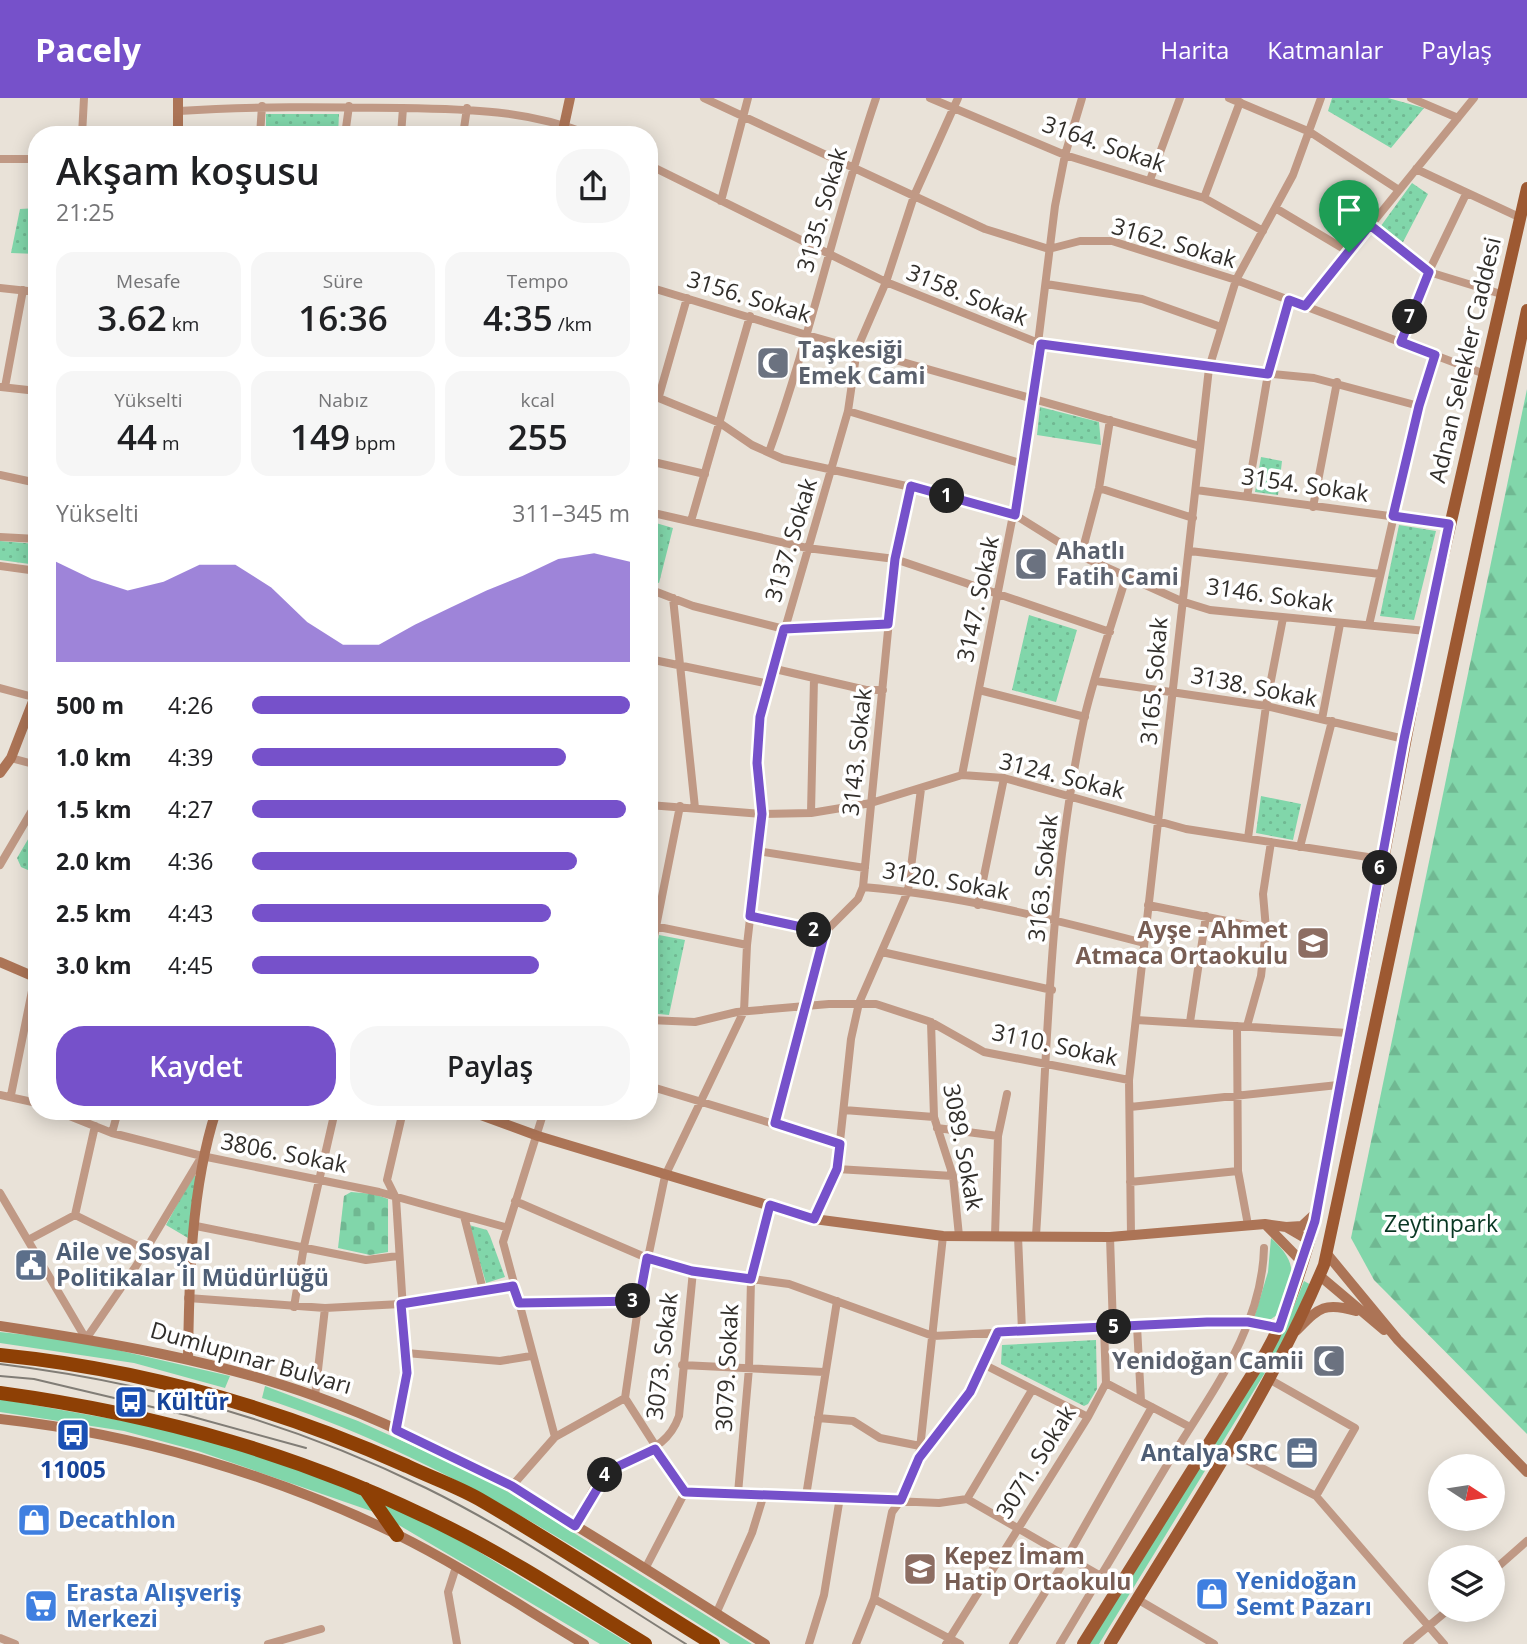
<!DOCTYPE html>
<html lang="tr">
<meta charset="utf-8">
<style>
body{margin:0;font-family:"Open Sans",sans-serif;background:#f6f6f6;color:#202124;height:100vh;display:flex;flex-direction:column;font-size:26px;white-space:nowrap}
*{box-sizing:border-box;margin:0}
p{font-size:23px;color:#757577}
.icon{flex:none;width:38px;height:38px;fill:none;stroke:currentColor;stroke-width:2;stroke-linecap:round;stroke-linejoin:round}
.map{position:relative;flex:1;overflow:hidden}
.side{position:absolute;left:28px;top:28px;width:630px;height:994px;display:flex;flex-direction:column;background:#fff;border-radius:28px;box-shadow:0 4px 18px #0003}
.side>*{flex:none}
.needle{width:46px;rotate:102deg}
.controls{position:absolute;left:1428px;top:1356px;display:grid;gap:14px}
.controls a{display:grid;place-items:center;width:77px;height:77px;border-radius:50%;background:#fff;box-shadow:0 4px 18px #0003;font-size:35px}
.pin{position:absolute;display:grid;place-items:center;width:60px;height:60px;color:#fff;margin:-72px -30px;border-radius:50% 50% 50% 0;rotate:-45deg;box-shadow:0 0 7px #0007}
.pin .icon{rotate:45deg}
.km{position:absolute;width:35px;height:35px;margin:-18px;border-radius:50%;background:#222;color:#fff;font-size:19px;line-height:35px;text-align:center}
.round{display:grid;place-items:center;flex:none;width:74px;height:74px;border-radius:28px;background:#f6f6f6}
.overview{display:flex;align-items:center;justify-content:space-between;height:119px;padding:0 28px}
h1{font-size:38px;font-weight:600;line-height:52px}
.metrics{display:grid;grid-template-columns:repeat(3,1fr);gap:10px;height:119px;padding:7px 28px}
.metrics div{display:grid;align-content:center;border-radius:18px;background:#f6f6f6;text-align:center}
.metrics b{font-size:35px;font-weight:600}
.metrics small{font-size:19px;font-weight:400}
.metrics p{font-size:19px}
.chart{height:196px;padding:14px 28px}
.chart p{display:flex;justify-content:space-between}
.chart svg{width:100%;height:126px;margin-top:7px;fill:#7651ca;opacity:.7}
.cta{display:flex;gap:14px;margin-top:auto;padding:14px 28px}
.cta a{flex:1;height:80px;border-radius:28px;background:#7651ca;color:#fff;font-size:28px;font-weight:600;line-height:80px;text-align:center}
.cta a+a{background:#f6f6f6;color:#202124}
ul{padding:0 28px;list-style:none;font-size:23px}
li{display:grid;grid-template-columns:112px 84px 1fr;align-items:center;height:52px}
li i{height:18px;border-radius:9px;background:#7651ca}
header{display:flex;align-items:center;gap:42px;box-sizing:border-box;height:98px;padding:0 35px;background:#7651ca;color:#fff}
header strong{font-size:33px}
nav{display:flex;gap:38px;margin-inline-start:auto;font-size:24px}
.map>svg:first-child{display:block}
.green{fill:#81d6aa}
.forest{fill:url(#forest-firs)}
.cemetery{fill:url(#cemetery-stones)}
.park{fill:url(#park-dots)}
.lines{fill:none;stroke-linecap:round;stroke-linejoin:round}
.street{stroke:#c09985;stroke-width:8}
.secondary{stroke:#ac7456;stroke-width:10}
.primary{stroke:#9d5932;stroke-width:12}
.highway{stroke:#8e4005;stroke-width:14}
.tram{stroke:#817d76;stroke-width:2}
.route-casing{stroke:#fff;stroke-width:14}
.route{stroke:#7651ca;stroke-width:9}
.labels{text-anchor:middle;stroke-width:7;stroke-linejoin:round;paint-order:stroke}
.street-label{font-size:23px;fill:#322f2b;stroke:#fff}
.worship-label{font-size:23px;font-weight:bold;fill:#5b616d;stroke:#fff;text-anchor:start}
.education-label{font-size:23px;font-weight:bold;fill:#785e54;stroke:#fff;text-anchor:end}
.park-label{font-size:23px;fill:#093723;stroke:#fff}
.service-label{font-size:23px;font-weight:bold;fill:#4e5e75;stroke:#fff;text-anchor:start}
.transit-label{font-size:23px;font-weight:bold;fill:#164399;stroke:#fff;text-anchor:start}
.shop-label{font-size:23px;font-weight:bold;fill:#366cbe;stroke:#fff;text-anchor:start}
</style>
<header>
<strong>Pacely</strong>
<nav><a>Harita</a><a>Katmanlar</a><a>Paylaş</a></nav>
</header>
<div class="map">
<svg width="1527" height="1546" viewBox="0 0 1527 1546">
<defs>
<pattern id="forest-firs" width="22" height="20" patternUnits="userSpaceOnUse" patternTransform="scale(1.75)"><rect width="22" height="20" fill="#81d6aa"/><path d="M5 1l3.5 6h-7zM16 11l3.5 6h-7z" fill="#70b892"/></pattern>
<pattern id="cemetery-stones" width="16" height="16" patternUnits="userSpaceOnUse" patternTransform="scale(1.75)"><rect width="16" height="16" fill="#81d6aa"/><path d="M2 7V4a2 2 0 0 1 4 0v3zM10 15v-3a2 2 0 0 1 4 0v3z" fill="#70b892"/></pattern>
<pattern id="park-dots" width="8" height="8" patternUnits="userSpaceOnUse" patternTransform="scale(1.75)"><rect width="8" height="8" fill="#81d6aa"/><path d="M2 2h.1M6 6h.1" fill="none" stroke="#70b892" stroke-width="1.8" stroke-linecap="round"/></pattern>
</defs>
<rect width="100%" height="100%" fill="#e9e2d8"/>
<path class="green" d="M1271,1140C1300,1166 1294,1181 1280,1215L1268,1223L1254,1220L1268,1174Z
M1304,1183L1313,1188L1288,1237L1099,1546H1089L1284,1233Z
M0,1234L74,1242L230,1278L225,1290L134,1265L0,1245Z
M265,1288L358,1323L489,1382L752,1546H730C580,1452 432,1354 262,1300Z
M0,1301L157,1329L266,1359L359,1395L374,1414L198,1353L124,1333L0,1314Z
M375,1400L463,1444L630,1546H600L397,1426Z"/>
<path class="forest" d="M1527,291V1336L1374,1182L1351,1140Z"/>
<path class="cemetery" d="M351,1094L374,1096L388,1101V1154L370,1157L338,1150L344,1098Z"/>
<path class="park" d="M1332,0H1388L1424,10L1391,50L1328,13Z
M266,16H339L338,37H266Z
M1412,85L1428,96L1401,148L1378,132Z
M37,110V156L11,155L20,111Z
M1040,309L1099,324L1101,347L1037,337Z
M1261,359L1282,363L1278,397L1255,394Z
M649,423L673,430L659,485L649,482Z
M1399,427L1436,433L1414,522L1380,518Z
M0,443L37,446V467L0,462Z
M1029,517L1077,532L1056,604L1012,592Z
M1261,698L1301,706L1293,742L1256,735Z
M37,726V776L21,769L17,760Z
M659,837L685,842L669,917L649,915V885Z
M193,1077L196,1078L188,1140L166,1127Z
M469,1127L487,1132L490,1138L505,1179L486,1185Z
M1096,1242L1097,1291L1088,1306L1084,1308L1001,1266L1002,1247Z"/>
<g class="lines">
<path class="street" d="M704,0L985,131L1049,151L1080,143H1112L1236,182L1482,275
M930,0L1065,57L1204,100L1263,133
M1229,0L1310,34L1399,92
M1411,0L1458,20
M179,13C254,8 327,9 402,10C466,11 530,12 590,37
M82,37L84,0
M260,37L262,8
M345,37L349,8
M401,37L403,10
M463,37L467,10
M0,61H37
M649,67L886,184L1041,246L1209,270L1314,280L1419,308
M1416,71L1519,119
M1150,82L1180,0
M1204,100L1240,4
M721,103L748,0
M1277,111L1349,154
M1370,127L1429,174L1501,196
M1046,186L1142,201L1221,229
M649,189L807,237L1200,348
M0,190L37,194
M1305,208L1474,0
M1401,244L1419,194L1466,96
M1,289L37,293
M5,289L23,192
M649,296L720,325L752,347L783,361L911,389L1015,417L1081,458L1181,503L1210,512L1426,533
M659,298L687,200
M848,313L1023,366
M769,354C811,238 836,117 876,0
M649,363L705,376
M0,377L37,385
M1099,390L1193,420
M1196,392L1449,426
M1247,399L1268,276L1289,202
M1313,409L1337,284
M649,414L807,450L895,461L1110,534
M691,423L750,218
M0,439L37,441
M1190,453L1380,476
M1081,458L1099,390L1110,322
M0,468L37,473
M649,491L693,508L784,531L888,526
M673,500L695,710
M1369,527L1419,308L1435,257
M649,561L769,586
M775,571L866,592H883
M1096,583L1266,608L1404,641
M0,590L37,600
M979,592L1085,619
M1322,621L1340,526
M11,660L37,667
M962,677L1023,366L1055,108L1065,57L1082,0
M649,707L762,716L811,715L871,705L962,677L1004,680L1186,731L1381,761
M811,715L814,580
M1248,740L1266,608L1283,520
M1300,749L1332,623
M757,753L865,770
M0,767L37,704
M863,789C958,797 1052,821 1144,845
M978,807L1004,680
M1148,807L1266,831
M750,818L825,834
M649,827L747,847
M882,854L1052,892
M649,864L680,708
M649,922L695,924L737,914L829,906H876L931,924L984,954L1129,982
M1136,922L1348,935
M931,924L934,1019L953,1078L959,1138
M1190,924L1206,818
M1237,928L1238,1073L1248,1127
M1247,928L1261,878L1266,831L1263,796L1271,744
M649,988L840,1046
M0,997L37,1005
M11,997L37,868
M1130,1009L1338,987
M844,1012L934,1019
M57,1013L112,1035L202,1058L379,1094L505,1129
M544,1013L503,1144L555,1339
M775,1025L825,834L858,801L863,789L895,461L911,389
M937,1030L998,1038
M112,1035L118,1013
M837,1071L953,1078
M1130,1084L1238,1073
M0,1095L86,1241L136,1168L202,1058
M515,1103L647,1160L693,1173L789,1186L933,1238L1207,1224H1248L1279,1230
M75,1117L146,1152
M464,1118L483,1192
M814,1121L837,1071L851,941L859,905L908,793L921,691
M196,1128L366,1162L398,1158
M1131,1137L1129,982L1209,270L1236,182L1293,77L1321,0
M995,1138L998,1038L1007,996
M1018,1138L1022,1233
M1036,1138C1047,966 1048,789 1084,621C1095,574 1112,526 1126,479
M1110,1139L1113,1229
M30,1141L75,1117L95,1028
M188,1200L325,1210L401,1206L513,1188
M518,1205L639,1203
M294,1209L304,1148L335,1013
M1137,1228L1141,1303
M406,1255L500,1263L531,1258
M983,1266L1088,1319
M682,1267L824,1274
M1269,1281L1355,1330L1316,1398
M1106,1285L1190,1329
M315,1298L325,1210
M625,1300L685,1394L939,1405L967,1401L1118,1488
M818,1320L853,1323L880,1340L920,1348
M396,1332L407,1275L396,1100L387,1082L403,1013
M1227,1352L1316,1398L1444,1546
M920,1358L970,1294L998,1234
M512,1388L555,1339L625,1300L639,1203L665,1078L744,913L747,847L762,716L757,665L760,619L769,586L848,313L857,251L886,184L914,98L958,0
M738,1395L749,1270L751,1181L770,1106
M806,1398L837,1203
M967,1401L1032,1292
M575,1428C585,1410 593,1384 609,1372C637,1352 666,1355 679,1318L693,1173
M456,1469L448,1494L457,1546
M645,1471L685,1394
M1493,1473L1527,1443
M874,1501L960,1546
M1137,1501L1214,1546
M716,1516L752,1435L764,1396
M0,1540L15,1546
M268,1546L321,1531
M809,1546L824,1497L840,1399
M856,1546L874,1501L892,1414L901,1402L919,1360L943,1138
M946,1546L1088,1319L1106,1285L1104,1229
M1013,1546L1067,1459L1152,1309
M1060,1546C1097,1485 1133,1423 1170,1362C1210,1296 1262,1231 1264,1150
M1407,1546L1448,1512"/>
<path class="secondary" d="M178,37V0
M562,37L570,0
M0,675L11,660L37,593
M0,864L37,880
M470,1013L538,1038L814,1121L943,1138L1110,1139L1265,1126
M1286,1129L1302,1128L1316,1115
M1327,1156L1398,1242L1527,1374
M1303,1165L1265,1126L1286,1129L1310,1143
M1320,1178L1384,1232
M0,1228C106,1244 214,1262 315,1298C477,1356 620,1456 765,1546
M1296,1233C1318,1211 1323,1203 1356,1213
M188,1262C189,1181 191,1090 216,1013
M0,1321C136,1336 272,1376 396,1436C461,1468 522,1509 584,1546"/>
<path class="primary" d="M1083,1546L1266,1254C1289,1213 1302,1168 1315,1123L1426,533L1527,90
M1110,1546C1184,1422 1268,1301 1324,1167L1527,212"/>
<path class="highway" d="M0,1257C140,1271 278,1310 407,1368C430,1379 456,1388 479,1401C558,1447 635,1498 713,1546
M0,1295C160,1317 305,1357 449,1430C517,1464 581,1507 645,1546
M365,1391L397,1437"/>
<path class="tram" d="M0,1266C147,1284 293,1325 426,1390C516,1434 600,1493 686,1546
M0,1278L34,1281L186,1317L306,1350"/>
</g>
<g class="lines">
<defs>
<path id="route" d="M1370,127L1429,174L1401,244L1435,257L1419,308L1393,418L1449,426L1404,641L1315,1123L1279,1230L1248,1224H1207L998,1234L970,1294L919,1360L901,1402L685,1394L655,1351L608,1373L575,1428L512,1388L396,1332L407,1275L401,1206L513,1188L519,1205L639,1203L647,1160L692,1173L751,1181L770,1107L814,1121L837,1071L840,1046L775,1025L825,834L750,818L762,716L757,665L760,619L784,531L888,526L895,461L911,388L1015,417L1041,246L1268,276L1289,202L1305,208Z"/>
</defs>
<use href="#route" class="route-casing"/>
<use href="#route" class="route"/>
</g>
<defs>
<symbol id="mosque-square" viewBox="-11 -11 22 22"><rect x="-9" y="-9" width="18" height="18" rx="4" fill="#6b7280" stroke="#fff"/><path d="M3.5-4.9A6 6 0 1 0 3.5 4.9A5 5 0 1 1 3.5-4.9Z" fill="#fff"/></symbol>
<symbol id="school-square" viewBox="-11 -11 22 22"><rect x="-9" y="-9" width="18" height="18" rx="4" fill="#8d6e63" stroke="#fff"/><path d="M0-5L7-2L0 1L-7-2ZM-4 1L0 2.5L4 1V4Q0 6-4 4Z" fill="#fff"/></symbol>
<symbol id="civic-square" viewBox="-11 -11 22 22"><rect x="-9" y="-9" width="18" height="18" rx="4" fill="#5c6f8a" stroke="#fff"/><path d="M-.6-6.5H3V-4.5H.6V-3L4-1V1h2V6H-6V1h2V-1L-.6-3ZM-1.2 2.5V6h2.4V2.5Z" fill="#fff"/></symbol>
<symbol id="bus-square" viewBox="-11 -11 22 22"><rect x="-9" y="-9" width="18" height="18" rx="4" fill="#1a4fb4" stroke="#fff"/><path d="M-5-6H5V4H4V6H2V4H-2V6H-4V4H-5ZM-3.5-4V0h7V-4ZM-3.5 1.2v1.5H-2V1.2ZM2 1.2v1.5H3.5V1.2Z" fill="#fff"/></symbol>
<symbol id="office-square" viewBox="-11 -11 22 22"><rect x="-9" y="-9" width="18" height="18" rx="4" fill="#5c6f8a" stroke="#fff"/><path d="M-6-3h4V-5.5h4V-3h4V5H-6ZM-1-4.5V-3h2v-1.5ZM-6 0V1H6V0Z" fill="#fff"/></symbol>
<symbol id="shop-square" viewBox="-11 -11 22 22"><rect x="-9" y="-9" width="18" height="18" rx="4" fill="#3f7fe0" stroke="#fff"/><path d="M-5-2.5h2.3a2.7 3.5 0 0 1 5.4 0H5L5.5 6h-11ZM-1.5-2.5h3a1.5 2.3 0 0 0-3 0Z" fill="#fff"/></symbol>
<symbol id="supermarket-square" viewBox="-11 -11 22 22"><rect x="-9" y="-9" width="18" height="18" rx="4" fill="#3f7fe0" stroke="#fff"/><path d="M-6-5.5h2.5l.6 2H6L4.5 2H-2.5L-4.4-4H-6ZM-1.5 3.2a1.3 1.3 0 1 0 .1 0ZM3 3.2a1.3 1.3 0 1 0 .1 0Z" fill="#fff"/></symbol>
</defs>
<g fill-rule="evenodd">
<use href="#mosque-square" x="754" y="246" width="38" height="38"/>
<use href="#mosque-square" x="1012" y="447" width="38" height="38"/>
<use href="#school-square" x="1294" y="826" width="38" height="38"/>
<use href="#civic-square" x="12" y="1148" width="38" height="38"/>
<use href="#mosque-square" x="1310" y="1244" width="38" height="38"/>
<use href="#bus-square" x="112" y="1285" width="38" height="38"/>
<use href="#bus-square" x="54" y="1318" width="38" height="38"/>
<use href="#office-square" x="1283" y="1336" width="38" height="38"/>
<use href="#shop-square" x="15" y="1403" width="38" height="38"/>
<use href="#school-square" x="901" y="1452" width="38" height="38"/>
<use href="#shop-square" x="1193" y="1477" width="38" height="38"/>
<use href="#supermarket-square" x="22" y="1489" width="38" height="38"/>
</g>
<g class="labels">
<g class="street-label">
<text transform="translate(1104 46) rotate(19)" y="8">3164. Sokak</text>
<text transform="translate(822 112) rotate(-74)" y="8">3135. Sokak</text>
<text transform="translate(1174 145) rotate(16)" y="8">3162. Sokak</text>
<text transform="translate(967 197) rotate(22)" y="8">3158. Sokak</text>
<text transform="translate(749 199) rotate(17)" y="8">3156. Sokak</text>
<text transform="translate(1465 262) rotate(-77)" y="8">Adnan Selekler Caddesi</text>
<text transform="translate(1305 387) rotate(8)" y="8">3154. Sokak</text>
<text transform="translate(791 442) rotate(-73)" y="8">3137. Sokak</text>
<text transform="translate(1270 497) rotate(8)" y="8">3146. Sokak</text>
<text transform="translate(978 501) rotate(-78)" y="8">3147. Sokak</text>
<text transform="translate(1154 583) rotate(-85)" y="8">3165. Sokak</text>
<text transform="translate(1254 589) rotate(11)" y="8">3138. Sokak</text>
<text transform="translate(857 654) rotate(-84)" y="8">3143. Sokak</text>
<text transform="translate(1062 678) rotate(14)" y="8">3124. Sokak</text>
<text transform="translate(1043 780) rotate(-84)" y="8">3163. Sokak</text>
<text transform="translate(946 783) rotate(10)" y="8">3120. Sokak</text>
<text transform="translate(1055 947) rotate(12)" y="8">3110. Sokak</text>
<text transform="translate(963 1049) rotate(79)" y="8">3089. Sokak</text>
<text transform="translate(284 1055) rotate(11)" y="8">3806. Sokak</text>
<text transform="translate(662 1258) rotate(-83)" y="8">3073. Sokak</text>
<text transform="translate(251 1260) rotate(16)" y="8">Dumlupınar Bulvarı</text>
<text transform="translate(727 1270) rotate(-87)" y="8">3079. Sokak</text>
<text transform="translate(1036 1364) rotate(-58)" y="8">3071. Sokak</text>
</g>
<g class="worship-label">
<text x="798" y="260">Taşkesiği<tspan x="798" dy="26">Emek Cami</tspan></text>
<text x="1056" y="461">Ahatlı<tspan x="1056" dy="26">Fatih Cami</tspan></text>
<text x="1304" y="1271" text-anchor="end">Yenidoğan Camii</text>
</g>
<g class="education-label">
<text x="1288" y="840">Ayşe - Ahmet<tspan x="1288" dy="26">Atmaca Ortaokulu</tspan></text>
<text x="944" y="1466" text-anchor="start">Kepez İmam<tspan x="944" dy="26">Hatip Ortaokulu</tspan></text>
</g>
<g class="park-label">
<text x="1441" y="1134">Zeytinpark</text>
</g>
<g class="service-label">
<text x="56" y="1162">Aile ve Sosyal<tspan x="56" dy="26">Politikalar İl Müdürlüğü</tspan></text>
<text x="1278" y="1363" text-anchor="end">Antalya SRC</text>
</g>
<g class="transit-label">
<text x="156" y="1312">Kültür</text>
<text x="73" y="1380" text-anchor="middle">11005</text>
</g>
<g class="shop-label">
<text x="58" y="1430">Decathlon</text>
<text x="1236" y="1491">Yenidoğan<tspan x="1236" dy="26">Semt Pazarı</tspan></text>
<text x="66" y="1503">Erasta Alışveriş<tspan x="66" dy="26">Merkezi</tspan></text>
</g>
</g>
</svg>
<div class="controls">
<a><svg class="needle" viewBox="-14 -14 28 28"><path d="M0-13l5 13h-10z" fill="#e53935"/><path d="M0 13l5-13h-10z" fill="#757577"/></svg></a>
<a><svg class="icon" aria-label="layers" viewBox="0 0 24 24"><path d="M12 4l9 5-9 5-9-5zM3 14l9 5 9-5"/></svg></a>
</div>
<div class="pin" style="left:1349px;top:154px;background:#1e9e55"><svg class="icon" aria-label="arrive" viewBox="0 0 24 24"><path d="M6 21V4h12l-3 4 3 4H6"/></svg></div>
<b class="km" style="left:947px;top:398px">1</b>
<b class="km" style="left:814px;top:832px">2</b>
<b class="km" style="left:633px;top:1203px">3</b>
<b class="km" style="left:605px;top:1377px">4</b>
<b class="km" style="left:1114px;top:1229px">5</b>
<b class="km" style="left:1380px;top:770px">6</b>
<b class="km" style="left:1410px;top:219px">7</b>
<section class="side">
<div class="overview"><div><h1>Akşam koşusu</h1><p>21:25</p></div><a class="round"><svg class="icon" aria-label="share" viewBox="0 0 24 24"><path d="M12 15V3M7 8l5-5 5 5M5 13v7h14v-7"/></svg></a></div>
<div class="metrics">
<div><p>Mesafe</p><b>3.62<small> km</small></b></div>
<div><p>Süre</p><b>16:36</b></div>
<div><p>Tempo</p><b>4:35<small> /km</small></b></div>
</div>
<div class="metrics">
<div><p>Yükselti</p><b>44<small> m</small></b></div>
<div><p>Nabız</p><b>149<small> bpm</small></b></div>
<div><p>kcal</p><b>255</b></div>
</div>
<div class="chart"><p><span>Yükselti</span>311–345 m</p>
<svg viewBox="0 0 160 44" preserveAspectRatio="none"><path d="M0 44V9L10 15L20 19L30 16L40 10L50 10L60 18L70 30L80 38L90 38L100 31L110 25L120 19L130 14L140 8L150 6L160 9V44z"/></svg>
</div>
<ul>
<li><b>500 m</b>4:26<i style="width:100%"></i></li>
<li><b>1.0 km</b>4:39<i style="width:83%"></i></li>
<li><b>1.5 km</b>4:27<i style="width:99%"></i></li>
<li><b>2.0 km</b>4:36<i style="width:86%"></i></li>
<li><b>2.5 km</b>4:43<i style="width:79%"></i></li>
<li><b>3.0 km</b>4:45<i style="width:76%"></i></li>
</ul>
<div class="cta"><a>Kaydet</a><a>Paylaş</a></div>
</section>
</div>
